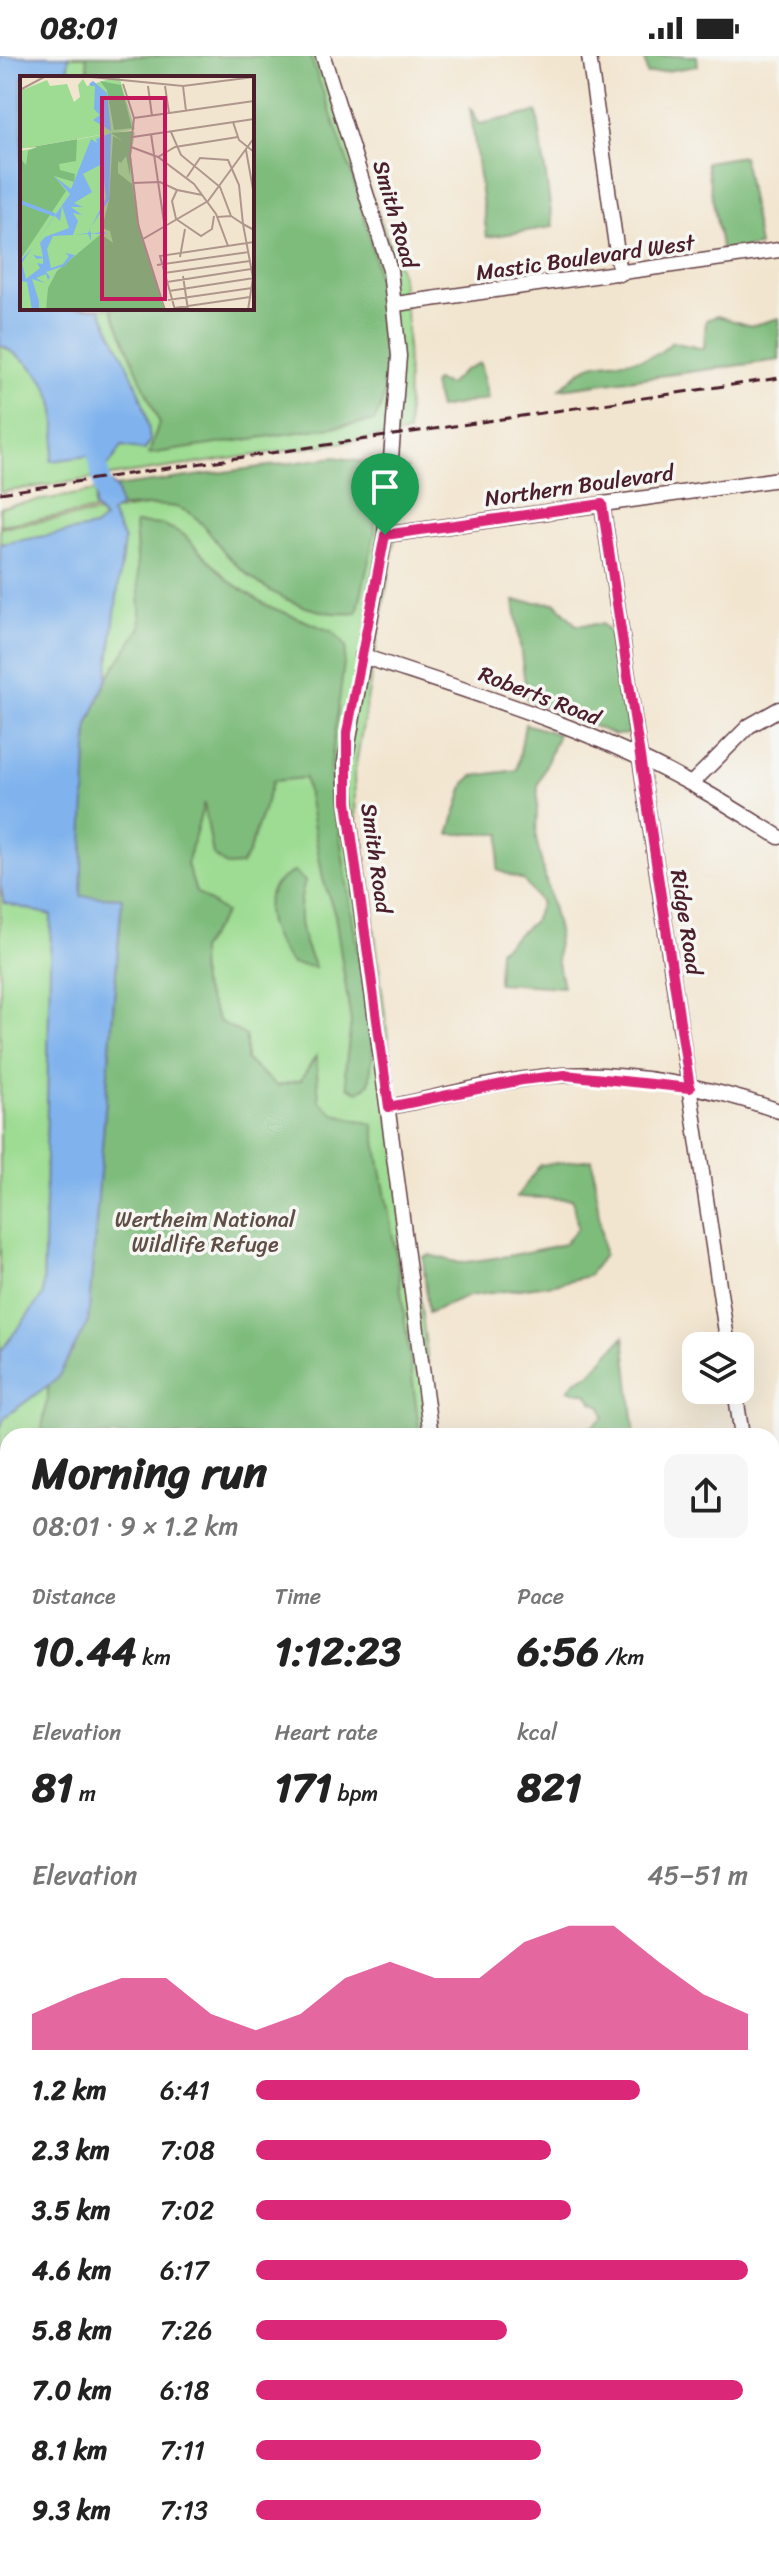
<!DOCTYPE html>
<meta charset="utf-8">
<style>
body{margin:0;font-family:Sriracha,sans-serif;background:#f6f6f6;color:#222;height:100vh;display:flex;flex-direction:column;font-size:30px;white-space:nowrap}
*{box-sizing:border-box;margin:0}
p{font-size:26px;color:#767676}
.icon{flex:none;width:44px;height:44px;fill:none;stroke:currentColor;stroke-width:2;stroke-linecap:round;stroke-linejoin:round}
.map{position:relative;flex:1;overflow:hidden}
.drawer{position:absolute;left:0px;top:1372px;width:780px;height:1130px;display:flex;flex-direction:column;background:#fff;border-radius:24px 24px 0 0;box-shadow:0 8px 32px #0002}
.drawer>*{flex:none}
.controls{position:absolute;left:682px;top:1276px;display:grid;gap:16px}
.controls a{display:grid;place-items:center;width:72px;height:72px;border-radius:16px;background:#fff;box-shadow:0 8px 32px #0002;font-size:40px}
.pin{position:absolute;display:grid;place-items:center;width:68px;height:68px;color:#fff;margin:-82px -34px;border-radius:50% 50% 50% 0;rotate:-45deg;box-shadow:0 0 8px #0007}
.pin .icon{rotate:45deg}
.round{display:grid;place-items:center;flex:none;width:84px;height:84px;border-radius:16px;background:#f6f6f6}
.overview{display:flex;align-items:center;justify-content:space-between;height:136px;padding:0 32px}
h1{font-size:44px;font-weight:700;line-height:60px}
.figures{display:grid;grid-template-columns:repeat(3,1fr);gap:12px;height:136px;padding:8px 32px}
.figures div{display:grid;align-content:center}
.figures b{font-size:40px;font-weight:700}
.figures small{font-size:22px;font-weight:400}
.figures p{font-size:22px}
.chart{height:224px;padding:16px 32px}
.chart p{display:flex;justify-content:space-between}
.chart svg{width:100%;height:144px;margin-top:8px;fill:#db2777;opacity:.7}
ul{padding:0 32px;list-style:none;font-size:26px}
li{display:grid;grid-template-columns:128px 96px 1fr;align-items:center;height:60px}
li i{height:20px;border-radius:10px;background:#db2777}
.status{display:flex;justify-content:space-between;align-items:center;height:56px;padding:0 40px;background:#fff;direction:ltr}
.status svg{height:22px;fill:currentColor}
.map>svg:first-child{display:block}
.green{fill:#9ddc92;stroke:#747e5e;stroke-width:2;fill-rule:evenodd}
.forest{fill:#7ebc7c;stroke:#646e54;stroke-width:2}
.water{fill:#80b3ed;stroke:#65698c;stroke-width:2}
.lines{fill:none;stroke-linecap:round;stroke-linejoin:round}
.river{stroke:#80b3ed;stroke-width:18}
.minor-casing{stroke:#633d44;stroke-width:17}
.minor{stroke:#fff;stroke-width:14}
.rail{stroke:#4a1f2b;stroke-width:3;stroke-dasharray:12 6;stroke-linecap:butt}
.route-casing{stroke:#fff;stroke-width:16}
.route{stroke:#db2777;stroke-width:10}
.labels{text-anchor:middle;stroke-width:7;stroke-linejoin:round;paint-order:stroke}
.street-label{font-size:22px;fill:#4a1f2b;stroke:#f6f6f2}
.park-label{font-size:22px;fill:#5f4e45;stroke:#f6f6f2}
.inset-river{fill:none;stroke:#80b3ed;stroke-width:4}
.inset-road{fill:none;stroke:#af968d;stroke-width:2}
.view{fill:#c2185b;fill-opacity:0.15;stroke:#c2185b;stroke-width:4}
.inset-edge{fill:none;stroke:#4a1f2b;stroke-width:4}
</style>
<div class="status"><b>08:01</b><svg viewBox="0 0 49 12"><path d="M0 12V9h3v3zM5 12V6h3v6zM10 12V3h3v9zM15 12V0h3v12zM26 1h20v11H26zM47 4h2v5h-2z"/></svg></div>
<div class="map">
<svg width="779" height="2501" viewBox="0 0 779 2501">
<rect width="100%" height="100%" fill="#f6f6f2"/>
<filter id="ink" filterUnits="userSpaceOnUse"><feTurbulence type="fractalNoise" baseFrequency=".0125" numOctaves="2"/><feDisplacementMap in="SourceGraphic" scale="16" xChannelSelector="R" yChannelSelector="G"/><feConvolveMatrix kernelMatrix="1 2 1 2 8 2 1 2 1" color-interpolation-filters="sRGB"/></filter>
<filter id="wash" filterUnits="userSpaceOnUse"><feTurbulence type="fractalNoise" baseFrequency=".006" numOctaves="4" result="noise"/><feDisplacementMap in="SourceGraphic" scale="32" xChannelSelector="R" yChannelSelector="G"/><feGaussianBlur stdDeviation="1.8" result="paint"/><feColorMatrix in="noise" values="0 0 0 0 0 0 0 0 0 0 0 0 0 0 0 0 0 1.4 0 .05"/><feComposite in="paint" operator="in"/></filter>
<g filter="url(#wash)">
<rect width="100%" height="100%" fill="#f2e5cf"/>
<path class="green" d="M0,0H315L401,217L407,264L408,377L0,436ZM22,22H252V252H22Z
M407,413L354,720L356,767L368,822L437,1380H8V2494H742L744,2501H0V471Z
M96,435L94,451L98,454L0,469V451Z"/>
<path class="forest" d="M86,0H310C346,99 382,188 385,295C385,324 389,339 374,365L149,398L159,366L111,252H252V22H89Z
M644,0H697L698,10L647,18Z
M470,51L479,68L537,56L553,171L487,181Z
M743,100L759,190L722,196L706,106Z
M717,260L751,270L779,262V304L560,333C570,324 582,311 596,308C624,302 651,310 672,286L704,293L706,264Z
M480,307L488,343L439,352L433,329L436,325L449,329L464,314Z
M335,401L375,408V477L357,557C310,562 260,535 228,500C211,482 201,457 175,451C159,447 137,451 120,451L114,431Z
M135,467L164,469L183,478L229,525L268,550L333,576L346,591L330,717L373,996L369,1028L358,1036L348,1031L345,1015L351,966L335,859L323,823L305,722L273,725L248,798L241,809L227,810L213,799L204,747L187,808L196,836L225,857L200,894L201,928L219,965L246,980V1004L277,1030L301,1024L316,1000L319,1045L335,1058L373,1068L397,1204L420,1380H41L49,1329L57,1323L88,1265L122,843L80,841L88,669L107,623L141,571Z
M514,545L556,547L576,569L602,568L616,583L630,678L615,679L527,643Z
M525,668L558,678L538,729L536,783L558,875L557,903L563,931L498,927L499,894L534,865L541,847L523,824L497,814L501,778H449L465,727L473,720L517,714Z
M294,816L305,825C295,859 300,880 315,911L292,908C267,880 251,834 294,816Z
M592,1103L604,1199L588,1220L555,1228L469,1240L428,1257L423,1201L430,1199L460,1207L508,1200L564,1188L578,1172L572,1143L517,1141L540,1109Z
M624,1280L635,1380H590L589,1373L604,1361L601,1350L592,1346L588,1338L568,1334L575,1325L591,1317Z
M8,1549V1615L0,1612V1583Z
M0,1692L8,1694V2494H736L738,2501H0Z
M779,1800V1891L772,1892V1802Z"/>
<path class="water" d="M0,0H69L67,22H22V252H100C119,295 147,336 150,385L145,394L122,390L109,409L96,410L88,400L51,405C65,349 50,315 0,289Z
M110,426L117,434L120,451L111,457L124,484L107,623L88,669L81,840L122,842L88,1266L57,1323L5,1361L0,1374V1296L43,1239L51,859L4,847L0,829V488L95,471L104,463L94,451L99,428Z"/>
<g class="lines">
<path class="river" d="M94,387L106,448"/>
</g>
</g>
<g filter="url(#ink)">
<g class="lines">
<defs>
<path id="minor" d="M323,0L390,214L399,300L385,479L345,706L347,746L431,1380
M589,0L620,218
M396,248L779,194
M602,448L728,1290
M385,479L779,423
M362,600C473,637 588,671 691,728C721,744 750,763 779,781
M691,728L749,670L779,653
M389,1051C446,1040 505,1022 563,1019C631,1015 715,1032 779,1055
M735,1334L742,1380
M772,1586L778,1628
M772,1952L779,1951
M772,2066L779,2065
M772,2179L779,2178
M772,2195L779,2216
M750,2494L752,2501"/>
</defs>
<use href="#minor" class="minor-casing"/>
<use href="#minor" class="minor"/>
<path class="rail" d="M0,437L779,322"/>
</g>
</g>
<g class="lines" filter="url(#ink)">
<defs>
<path id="route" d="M602,448L690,1032L565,1019L522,1024L389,1051L347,746V677L385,479Z"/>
</defs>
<use href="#route" class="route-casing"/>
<use href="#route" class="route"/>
</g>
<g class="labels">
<g class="street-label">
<text transform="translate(396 158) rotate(74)" y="8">Smith Road</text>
<text transform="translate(585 201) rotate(-8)" y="8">Mastic Boulevard West</text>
<text transform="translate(579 429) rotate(-8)" y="8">Northern Boulevard</text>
<text transform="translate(540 639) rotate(21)" y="8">Roberts Road</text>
<text transform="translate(377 802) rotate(82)" y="8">Smith Road</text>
<text transform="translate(687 866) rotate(81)" y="8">Ridge Road</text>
</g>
<g class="park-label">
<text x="205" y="1171">Wertheim National<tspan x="205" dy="25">Wildlife Refuge</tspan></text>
</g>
</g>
<g transform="translate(20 20)">
<rect width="234" height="234" fill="#f2e5cf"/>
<path d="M99,0L115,53L90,58L115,56L111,80L120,153L145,234H0V75L85,58L0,73V15L27,4L30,10L47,8L54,26L60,21L58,9L63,3L67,10Z" fill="#9ddc92"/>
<path d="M80,5L101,9L112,52L94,54L87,14ZM112,55L110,100L106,80L101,87L98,85V97L112,108L118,148L144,234H26L28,212L37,195L81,158L93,167L90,155L82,152L89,124L93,60L103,65L91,57ZM75,60L57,63L56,85L39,88L40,94L55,98L54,106L34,100L46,115L0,184V82L6,89L8,75L17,71L6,72Z" fill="#7ebc7c"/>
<path d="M73,5L87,17L91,55L73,44L80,39L74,33L75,10H71L69,8ZM91,57L89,124L69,154L72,158L80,156H84L87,158H71V165L68,158L33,160L27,173L31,192L43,188L49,180L45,177L55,179L63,171L44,190L26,196L30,201L28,204L26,198L16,202L25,207L12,203L19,225V234H12L7,206L0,205L1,184L12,172L2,187L6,203L20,192L17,187L23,188V182L17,183L13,179L23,181L20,167L25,161L49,152L42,130L40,145L35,140L17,165L50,118L34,100L51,113L71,63L77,67L76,63ZM82,88L86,122L68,157L53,159L58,145L53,137L62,139L51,131H63L54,127L72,116L63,98Z" fill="#80b3ed" fill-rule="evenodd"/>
<path class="inset-river" d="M0,126L35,139"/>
<path class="inset-road" d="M61,0L163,10L234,1M103,8L114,42L110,79L118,148L145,234M128,10L132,40M145,10L149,37M163,10L166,35M0,14L26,0M114,42L234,25M213,46L219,64L234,76M151,56L161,79L200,111L211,140M131,58L145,153M113,61L234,43M111,71L138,81L174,108L196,138L208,170M226,74L234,119M138,81L155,71L218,61M167,101L180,82L208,84L219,109L223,148L234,154M113,107L140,106L157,114M182,119L157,114L152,125L156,143L181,160L192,153L194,140M197,141L211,140L223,148L233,202L228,234M123,163L188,125L234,62M160,181L165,153M137,189L229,176M144,197L230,185M163,200L168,234M147,206L231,193M149,215L234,202M148,224L232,212M154,232L230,221M155,234L140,180L234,166"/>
<path class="view" d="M82,22H145V223H82Z"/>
<rect width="234" height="234" class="inset-edge"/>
</g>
</svg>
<div class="controls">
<a><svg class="icon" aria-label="layers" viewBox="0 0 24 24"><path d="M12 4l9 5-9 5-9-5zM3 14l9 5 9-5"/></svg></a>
</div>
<div class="pin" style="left:385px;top:479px;background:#1e9e55"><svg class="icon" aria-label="arrive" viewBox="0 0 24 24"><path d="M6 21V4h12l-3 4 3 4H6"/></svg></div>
<section class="drawer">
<div class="overview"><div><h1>Morning run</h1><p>08:01 · 9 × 1.2 km</p></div><a class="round"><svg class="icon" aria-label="share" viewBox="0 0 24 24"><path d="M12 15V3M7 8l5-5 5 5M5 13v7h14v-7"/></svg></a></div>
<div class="figures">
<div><p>Distance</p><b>10.44<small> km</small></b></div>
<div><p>Time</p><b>1:12:23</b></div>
<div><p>Pace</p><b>6:56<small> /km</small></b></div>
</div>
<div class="figures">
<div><p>Elevation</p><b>81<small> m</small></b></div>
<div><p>Heart rate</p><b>171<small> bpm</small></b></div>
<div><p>kcal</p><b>821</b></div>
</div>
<div class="chart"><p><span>Elevation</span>45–51 m</p>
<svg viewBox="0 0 160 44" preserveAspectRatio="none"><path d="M0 44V33L10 27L20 22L30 22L40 33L50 38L60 33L70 22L80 17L90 22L100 22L110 11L120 6L130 6L140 17L150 27L160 33V44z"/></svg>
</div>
<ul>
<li><b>1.2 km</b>6:41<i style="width:78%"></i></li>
<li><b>2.3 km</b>7:08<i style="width:60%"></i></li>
<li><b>3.5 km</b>7:02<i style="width:64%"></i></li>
<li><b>4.6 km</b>6:17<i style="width:100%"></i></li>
<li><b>5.8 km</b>7:26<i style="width:51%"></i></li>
<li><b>7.0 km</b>6:18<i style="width:99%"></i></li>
<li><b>8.1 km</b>7:11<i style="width:58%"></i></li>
<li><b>9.3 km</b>7:13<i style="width:58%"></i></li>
</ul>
</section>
</div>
